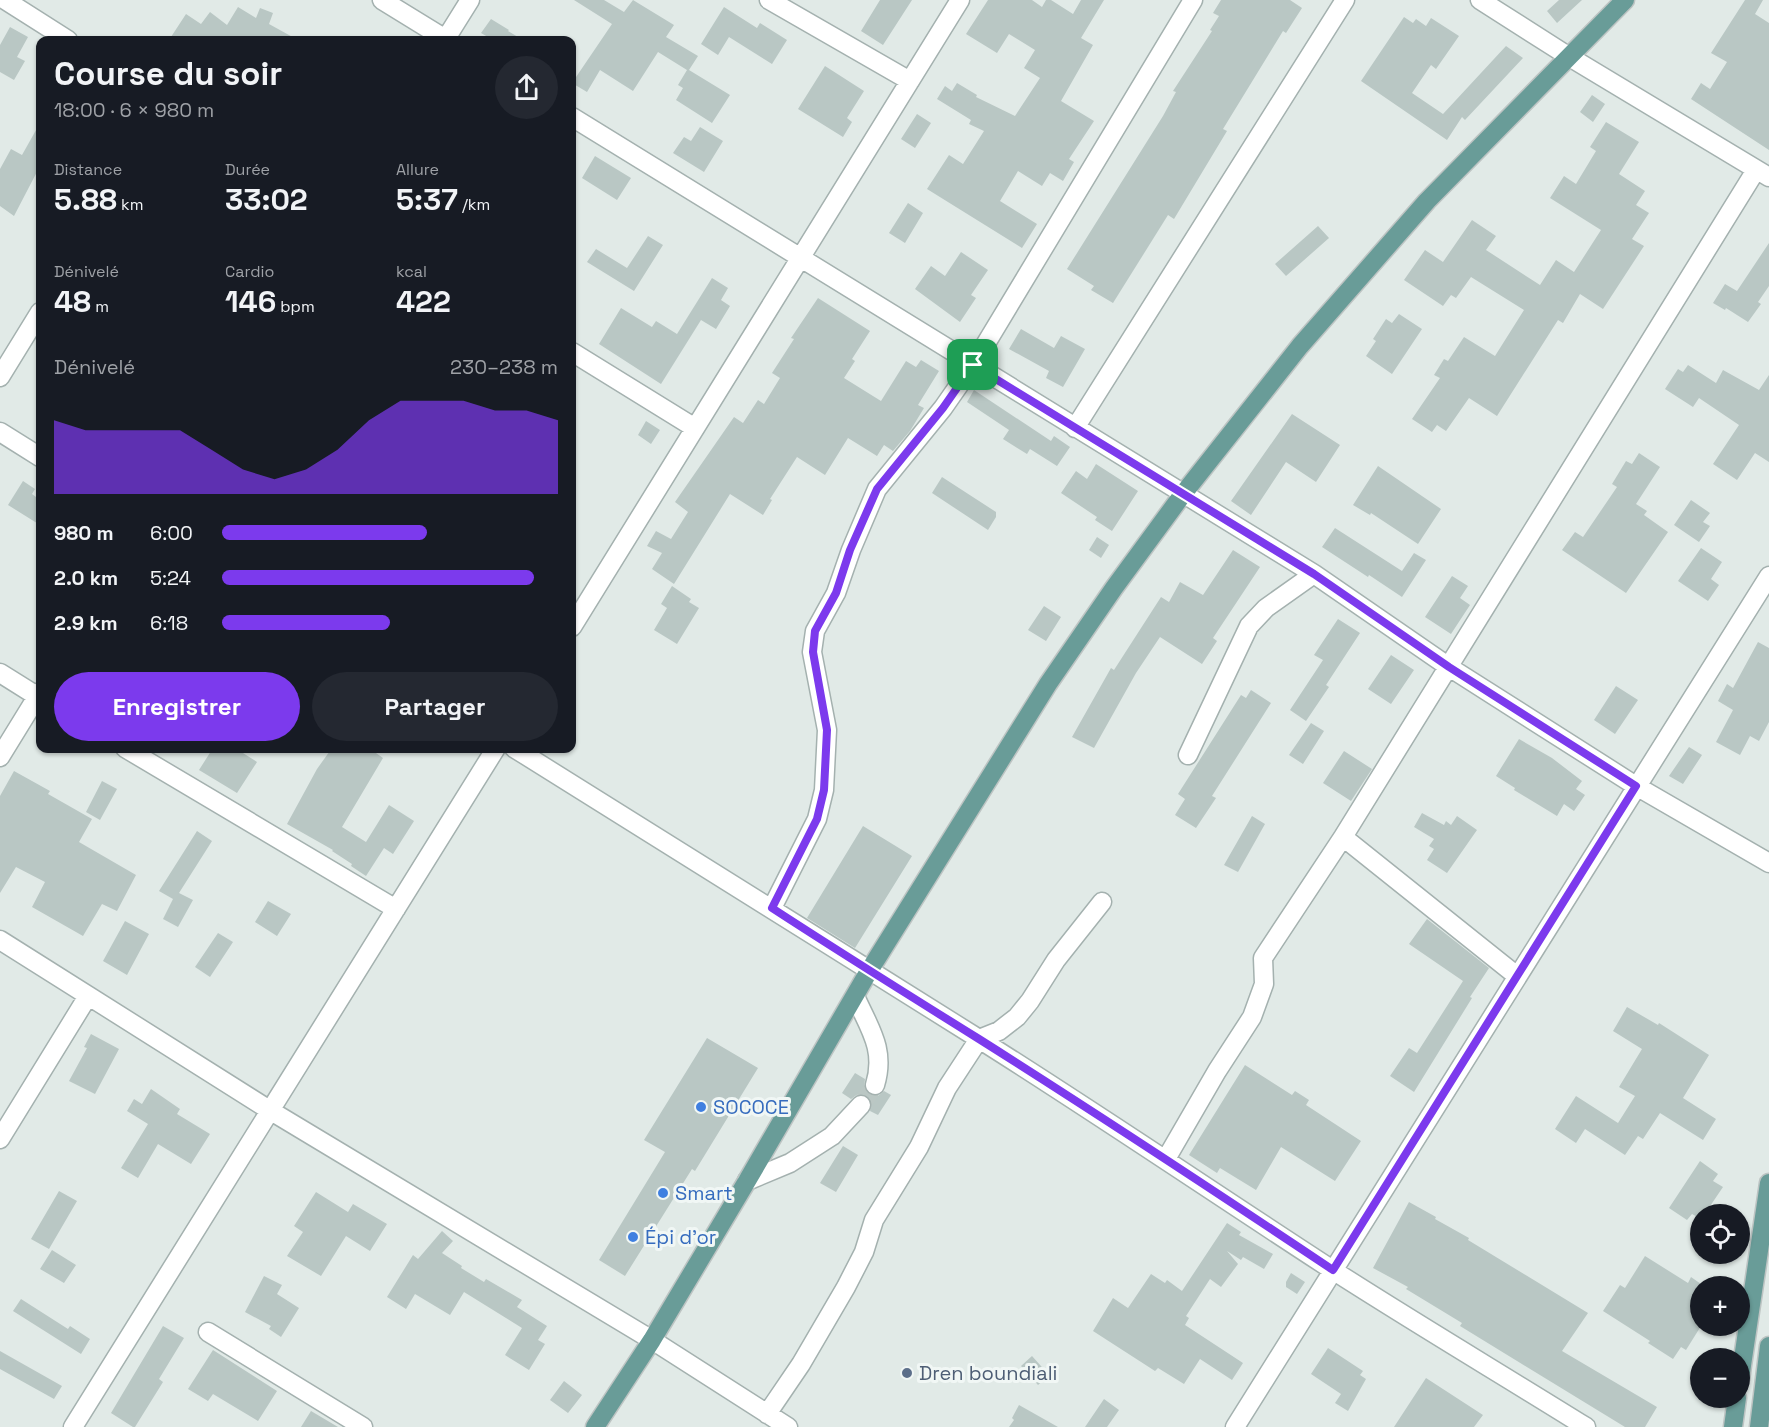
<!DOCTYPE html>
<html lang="fr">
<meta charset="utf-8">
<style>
body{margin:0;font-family:"Space Grotesk",sans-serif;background:#242831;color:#f1f3f6;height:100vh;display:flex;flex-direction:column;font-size:22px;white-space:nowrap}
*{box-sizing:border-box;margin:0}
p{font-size:20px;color:#9ea1a6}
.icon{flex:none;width:33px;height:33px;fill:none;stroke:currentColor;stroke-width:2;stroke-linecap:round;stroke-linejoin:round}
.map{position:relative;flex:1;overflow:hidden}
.side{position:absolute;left:36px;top:36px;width:540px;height:717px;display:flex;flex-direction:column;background:#171b24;border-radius:12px;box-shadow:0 2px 4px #0004}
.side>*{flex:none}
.buttons{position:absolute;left:1690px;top:1204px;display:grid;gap:12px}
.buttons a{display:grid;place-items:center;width:60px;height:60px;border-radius:50%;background:#171b24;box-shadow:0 2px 4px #0004;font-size:30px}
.pin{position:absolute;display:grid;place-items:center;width:51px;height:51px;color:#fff;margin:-26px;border-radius:12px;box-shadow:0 3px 9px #0006}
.round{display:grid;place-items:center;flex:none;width:63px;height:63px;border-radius:32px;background:#242831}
.head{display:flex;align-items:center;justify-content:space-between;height:102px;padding:0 18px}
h1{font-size:33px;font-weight:800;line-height:45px}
.metrics{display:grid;grid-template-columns:repeat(3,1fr);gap:9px;height:102px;padding:6px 18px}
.metrics div{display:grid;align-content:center}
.metrics b{font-size:30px;font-weight:800}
.metrics small{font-size:16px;font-weight:400}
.metrics p{font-size:16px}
.chart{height:168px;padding:12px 18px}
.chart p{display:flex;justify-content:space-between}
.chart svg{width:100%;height:108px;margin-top:6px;fill:#7c3aed;opacity:.7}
.primary-button{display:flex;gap:12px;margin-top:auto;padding:12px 18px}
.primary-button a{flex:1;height:69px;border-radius:36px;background:#7c3aed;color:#fff;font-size:24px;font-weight:800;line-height:69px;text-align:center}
.primary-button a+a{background:#242831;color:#f1f3f6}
ul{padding:0 18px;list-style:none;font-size:20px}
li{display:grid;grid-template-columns:96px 72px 1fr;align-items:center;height:45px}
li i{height:15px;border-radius:8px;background:#7c3aed}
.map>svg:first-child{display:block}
.building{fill:#b9c7c4}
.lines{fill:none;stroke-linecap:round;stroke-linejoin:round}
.minor-tunnel{stroke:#bbc7c4;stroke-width:18;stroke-dasharray:18 9;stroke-linecap:butt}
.minor-casing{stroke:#a4b1af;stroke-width:21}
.major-casing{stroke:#bdc4c3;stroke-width:21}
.minor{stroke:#fff;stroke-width:18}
.major{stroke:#699c98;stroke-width:18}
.route-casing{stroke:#fff;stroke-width:12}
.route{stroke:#7c3aed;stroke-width:8}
.shop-dot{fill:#3f7fe0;stroke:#f1f7f5;stroke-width:2}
.service-dot{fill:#5c6f8a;stroke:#f1f7f5;stroke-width:2}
.labels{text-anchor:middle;stroke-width:6;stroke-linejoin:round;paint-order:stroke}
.shop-label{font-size:20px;fill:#366cbe;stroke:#f1f7f5;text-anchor:start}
.service-label{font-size:20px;fill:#4e5e75;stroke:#f1f7f5;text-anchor:start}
</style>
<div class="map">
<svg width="1769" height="1427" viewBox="0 0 1769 1427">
<rect width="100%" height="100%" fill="#e1eae7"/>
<path class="building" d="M574,0H604L624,12L633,0L674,25L666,37L698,56L689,70L730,95L712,123L676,100L683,88L678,85L687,70L658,52L633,91L600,70L587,92L572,83L612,24Z
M880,0H912L883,45L861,31Z
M988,0H1032L1042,7L1046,0H1051L1073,14L1081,0H1104L1081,38L1093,45L1061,101L1094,121L1069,159L1074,162L1063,181L1050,173L1042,186L1018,171L1000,201L1037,224L1022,248L927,189L949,155L963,164L984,131L969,124L971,120L937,99L945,86L952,91L957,83L977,95L976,97L1015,116L1040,78L1024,68L1035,50L1009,34L997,53L966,34Z
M1221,0H1290L1302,8L1286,33L1283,31L1223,129L1227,131L1174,219L1168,215L1113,303L1091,290L1094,286L1067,269L1163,116L1176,92L1173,91L1212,31L1210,30L1219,16L1213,13Z
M1559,0H1582L1557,23L1547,11Z
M1745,0H1763L1755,14L1769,23V150L1691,99L1701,83L1710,89L1727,62L1711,53Z
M238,7L256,18L260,8L273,13L269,24L298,40H169L186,14L201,24L210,12L227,25Z
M724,7L757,28L760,23L787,40L772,64L729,37L718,55L701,44Z
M1404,17L1413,23L1416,19L1426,26L1431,18L1459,36L1436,69L1431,65L1412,93L1443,114L1506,46L1523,58L1465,120L1462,117L1447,140L1361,81Z
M491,19L509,30L508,31L523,40H493L481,33Z
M10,27L28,37L17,57L25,61L14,80L0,72V45Z
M825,66L864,91L847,118L852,122L843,137L798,109Z
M1592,95L1605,104L1593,122L1580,112Z
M917,114L931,123L915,148L901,139Z
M1606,122L1639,142L1619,174L1645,191L1636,205L1649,213L1632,239L1644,246L1603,309L1580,294L1563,323L1558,320L1497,416L1469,398L1446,431L1437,425L1432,432L1412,419L1440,378L1434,375L1444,359L1448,361L1464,337L1495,356L1524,310L1471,277L1456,298L1451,295L1443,306L1404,280L1425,250L1443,262L1472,220L1496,236L1486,250L1540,285L1556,260L1574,272L1601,230L1550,198L1564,176L1576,184L1596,151L1590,147Z
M40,123V166L14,216L0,206V169L11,149L22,155Z
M700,127L723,141L704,172L673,153L684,137L691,141Z
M595,156L631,178L617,200L582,178Z
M908,203L923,213L905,243L889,233Z
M1318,226L1329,238L1286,276L1275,264Z
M648,236L663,245L634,291L587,262L596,249L627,268Z
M1769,243V286L1758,302L1761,304L1748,322L1726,308L1725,310L1713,303L1725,284L1737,291Z
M961,252L988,270L971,295L976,298L960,322L915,289L931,266L945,276Z
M712,278L728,288L721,300L730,306L716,329L701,320L661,384L599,344L621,308L652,327L656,321L677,334Z
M818,298L870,331L852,359L855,361L844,378L881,401L906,361L916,367L921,360L939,371L918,405L924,408L910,431L893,451L884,445L877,456L848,438L825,475L797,457L770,499L772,500L763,515L730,494L674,584L652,569L662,553L647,546L656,531L671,539L688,512L675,502L734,417L743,423L758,400L764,404L780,378L772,373L794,339L791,338Z
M1399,314L1422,329L1392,374L1366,356L1376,341L1373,339L1386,319L1392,323Z
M1021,329L1054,348L1061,336L1085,349L1063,387L1046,378L1049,371L1009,349Z
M1688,365L1716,383L1723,370L1759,390L1769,375V462L1755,453L1737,480L1713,464L1739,425L1699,398L1693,407L1665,389L1678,369L1683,372Z
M974,390L1051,441L1054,436L1070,447L1057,466L1030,449L1027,454L1003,439L1009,430L967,402Z
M1292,414L1340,445L1316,482L1286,462L1251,515L1231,501Z
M646,421L660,430L651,444L638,435Z
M1639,453L1660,467L1636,504L1647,511L1644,515L1668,532L1626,593L1562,550L1575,532L1583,537L1617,487L1612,484L1626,461L1632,464Z
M1096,464L1138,491L1112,531L1095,520L1097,517L1061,493L1076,471L1087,479Z
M1378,466L1441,509L1418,544L1371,513L1370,515L1353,505Z
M942,477L996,512V517L988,530L932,493Z
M23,481L35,489L32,494L40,500V525L8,505Z
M1691,500L1710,513L1703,522L1710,526L1699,542L1674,525Z
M1335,528L1402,571L1414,553L1426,560L1402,597L1369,575L1368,577L1322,547Z
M1097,537L1109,545L1101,558L1089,550Z
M1701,548L1722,562L1711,579L1719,585L1708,601L1678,581Z
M1233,550L1260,567L1213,638L1217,641L1202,664L1160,637L1136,673L1094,748L1072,737L1111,668L1114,670L1161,597L1169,602L1180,582L1203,595Z
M1452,576L1468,586L1460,598L1470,605L1451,634L1425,617Z
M672,586L691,599L689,602L699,608L677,644L654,630L667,608L661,604Z
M1044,606L1061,617L1046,641L1028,630Z
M1338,619L1360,633L1326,685L1329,687L1306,721L1290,710L1323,660L1314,655Z
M1758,642L1769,648V722L1759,741L1750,736L1740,755L1716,742L1733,710L1718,701L1727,684L1733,688Z
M1391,655L1414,670L1391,704L1368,689Z
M1616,686L1638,700L1615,734L1594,720Z
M1251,690L1271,703L1212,796L1216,798L1196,828L1175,815L1185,799L1178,794L1241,695L1246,698Z
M1311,723L1324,731L1303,764L1289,755Z
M1519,739L1552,758L1582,781L1576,789L1585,795L1574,811L1564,804L1557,816L1514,790L1515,788L1496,776Z
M1689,747L1702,755L1683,784L1669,776Z
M213,748H235L257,762L237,793L199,770Z
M332,748H369L383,758L342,827L366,842L389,805L414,821L393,854L384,848L366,876L351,866L352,864L332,851L333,850L287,824L317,769Z
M1344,751L1372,769L1351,801L1323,783Z
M14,771L50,791L48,794L92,819L79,842L136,875L117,911L102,904L83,936L32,907L45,882L16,867L0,893V796Z
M102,781L117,789L100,820L86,812Z
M1422,813L1444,825L1446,821L1451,825L1457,816L1477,830L1447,873L1427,860L1434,849L1429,846L1434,839L1414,827Z
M1252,816L1265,824L1238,872L1224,865Z
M863,826L912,856L855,948L807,918Z
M197,831L212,841L179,893L193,900L178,927L163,919L173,899L159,891Z
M268,901L291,914L277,936L255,922Z
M1427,919L1489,968L1470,997L1472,998L1414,1092L1390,1076L1409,1048L1417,1053L1463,981L1409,944Z
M125,921L149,934L127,975L103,961Z
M218,933L233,942L210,977L195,967Z
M1627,1007L1658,1025L1659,1023L1709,1055L1683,1098L1716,1119L1703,1140L1660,1113L1643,1139L1638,1136L1625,1155L1585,1129L1576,1143L1555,1129L1576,1096L1618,1123L1635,1096L1619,1087L1642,1049L1613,1031Z
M91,1034L119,1049L95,1094L69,1081L87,1048L84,1047Z
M707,1038L758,1068L695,1171L692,1169L625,1276L599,1260L665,1152L644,1140Z
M1245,1065L1292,1095L1295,1091L1309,1100L1306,1105L1361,1141L1335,1181L1281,1147L1256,1190L1220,1168L1217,1173L1189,1155Z
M855,1073L865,1079L864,1088L868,1094L878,1096L884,1091L891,1095L878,1115L870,1111L872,1102L868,1096L858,1094L851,1099L842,1093Z
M151,1089L180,1109L177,1114L210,1134L191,1164L158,1144L138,1178L121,1168L148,1124L127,1111L134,1099L142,1104Z
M843,1146L858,1155L836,1192L820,1183Z
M1700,1161L1718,1174L1713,1181L1723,1187L1704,1215H1701V1219L1692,1214L1687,1220L1669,1208Z
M59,1191L77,1201L49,1249L31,1239Z
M316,1192L348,1212L353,1204L387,1224L370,1251L346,1236L321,1276L287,1256L303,1232L294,1226Z
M1409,1202L1436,1217L1435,1219L1469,1238L1468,1240L1588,1313L1562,1351L1657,1407L1645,1427H1625L1460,1326L1462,1323L1406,1289L1408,1287L1373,1268Z
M1227,1223L1241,1232L1239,1235L1273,1254L1264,1269L1243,1257L1241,1260L1227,1251L1238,1264L1221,1287L1210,1279L1186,1316L1189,1318L1185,1325L1243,1363L1232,1380L1200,1359L1184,1384L1158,1368L1155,1371L1093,1331L1113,1298L1128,1308L1151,1274L1165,1283L1167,1280L1182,1291Z
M442,1231L453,1241L442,1253L462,1266L461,1268L484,1282L486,1279L522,1300L517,1307L547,1326L538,1340L545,1344L529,1370L505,1355L522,1328L464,1292L450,1315L415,1294L406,1309L387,1297L413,1255L418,1259Z
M52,1250L76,1265L64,1283L40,1269Z
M1645,1256L1688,1283L1691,1277L1701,1284V1326L1686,1350L1681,1347L1673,1359L1648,1343L1650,1341L1603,1311L1620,1285L1625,1288Z
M1291,1273L1305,1282L1297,1294L1286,1287V1282Z
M264,1276L282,1285L277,1294L299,1308L281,1337L269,1329L271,1326L245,1312Z
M21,1299L68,1329L70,1326L90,1339L81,1354L13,1311Z
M163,1326L184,1338L159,1379L163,1382L135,1427H133L111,1413Z
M1328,1348L1363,1371L1360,1375L1366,1379L1348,1411L1335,1403L1341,1394L1311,1374Z
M213,1350L277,1391L258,1421L213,1394L208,1401L188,1389Z
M0,1351L62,1386L54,1399L0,1369Z
M1032,1356L1049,1375L1038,1385L1021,1366Z
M1426,1378L1483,1415L1474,1427H1394Z
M564,1381L582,1395L568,1413L550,1400Z
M1104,1399L1119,1410L1107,1427H1085Z
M1019,1405L1058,1427H1009L1014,1420L1012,1418Z
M311,1411L338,1427H301Z"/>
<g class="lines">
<path class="minor-tunnel" d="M861,1105L875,1085"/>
<defs>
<path id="minor" d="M5,0L68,40
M382,0L447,40
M769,0L910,81
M1480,0L1568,56L1769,177
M445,40L470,0
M572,117L1314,574L1449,667L1636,786L1769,863
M572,352L695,428
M0,377L40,312
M1075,428L1345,0
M0,432L40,457
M572,627L960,0
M0,673L40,698
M125,748L396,909
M514,748C669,844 824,942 979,1039C1098,1114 1214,1193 1331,1269C1415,1323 1501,1374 1586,1427
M1188,755L1249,626L1266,608L1314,574
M0,757L40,692
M1343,837L1517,976
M772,908L817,819L824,790L827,730L812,652L815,631L836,593L851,550L877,489L943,408L973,365L1193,0
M0,940L271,1111L652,1340L788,1427
M855,996C869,1028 886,1049 875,1085
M0,1139L88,996
M1166,1159L1217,1071L1252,1017L1264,984L1263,958L1343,837L1756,170
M747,1181L790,1163L832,1136L861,1105
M208,1332L363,1427
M767,1414L801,1364L846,1287L864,1252L874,1220L919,1147L947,1088L979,1039L999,1031L1017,1017L1030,1001L1056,960L1102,902
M73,1427L496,748
M1235,1427L1769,576"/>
<path id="major" d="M1740,1379L1769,1183
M595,1427L652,1340L747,1181L869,971L1048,684L1114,588L1183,494L1300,346L1427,201L1625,0
M1733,1427L1737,1398
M1759,1427L1769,1346"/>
</defs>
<use href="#minor" class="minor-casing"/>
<use href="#major" class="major-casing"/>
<use href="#minor" class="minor"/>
<use href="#major" class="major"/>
</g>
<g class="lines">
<defs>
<path id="route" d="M973,365L1314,574L1449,667L1636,786L1333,1270C1216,1192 1098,1114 979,1039C910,996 841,953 772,908L817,819L824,790L827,730L813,652L815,631L836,593L850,550L877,489L943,408Z"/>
</defs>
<use href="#route" class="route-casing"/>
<use href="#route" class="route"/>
</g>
<g class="shop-dot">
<circle cx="701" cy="1107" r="6"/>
<circle cx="663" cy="1193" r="6"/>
<circle cx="633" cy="1237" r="6"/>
</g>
<circle class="service-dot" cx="907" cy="1373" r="6"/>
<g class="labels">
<g class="shop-label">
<text x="713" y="1114">SOCOCE</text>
<text x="675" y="1200">Smart</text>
<text x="645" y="1244">Épi d'or</text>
</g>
<g class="service-label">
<text x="919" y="1380">Dren boundiali</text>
</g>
</g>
</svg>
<div class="buttons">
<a><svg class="icon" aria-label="locate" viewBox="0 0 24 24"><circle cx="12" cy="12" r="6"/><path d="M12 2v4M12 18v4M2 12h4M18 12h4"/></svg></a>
<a>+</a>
<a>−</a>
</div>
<div class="pin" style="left:973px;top:365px;background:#1e9e55"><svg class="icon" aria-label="arrive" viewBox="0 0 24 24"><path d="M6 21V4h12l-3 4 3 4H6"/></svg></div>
<section class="side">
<div class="head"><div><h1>Course du soir</h1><p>18:00 · 6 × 980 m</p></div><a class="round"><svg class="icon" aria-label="share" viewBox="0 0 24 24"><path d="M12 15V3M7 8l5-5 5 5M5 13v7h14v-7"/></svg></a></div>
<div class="metrics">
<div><p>Distance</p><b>5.88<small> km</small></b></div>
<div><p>Durée</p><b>33:02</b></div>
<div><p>Allure</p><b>5:37<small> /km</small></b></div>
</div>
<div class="metrics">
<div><p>Dénivelé</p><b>48<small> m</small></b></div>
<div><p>Cardio</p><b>146<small> bpm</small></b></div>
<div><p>kcal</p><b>422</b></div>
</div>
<div class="chart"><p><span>Dénivelé</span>230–238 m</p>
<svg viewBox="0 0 160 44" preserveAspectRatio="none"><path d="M0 44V14L10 18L20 18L30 18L40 18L50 26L60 34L70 38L80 34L90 26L100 14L110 6L120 6L130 6L140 10L150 10L160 14V44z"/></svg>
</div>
<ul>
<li><b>980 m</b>6:00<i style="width:61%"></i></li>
<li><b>2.0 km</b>5:24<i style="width:93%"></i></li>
<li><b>2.9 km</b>6:18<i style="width:50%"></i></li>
</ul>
<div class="primary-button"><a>Enregistrer</a><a>Partager</a></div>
</section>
</div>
